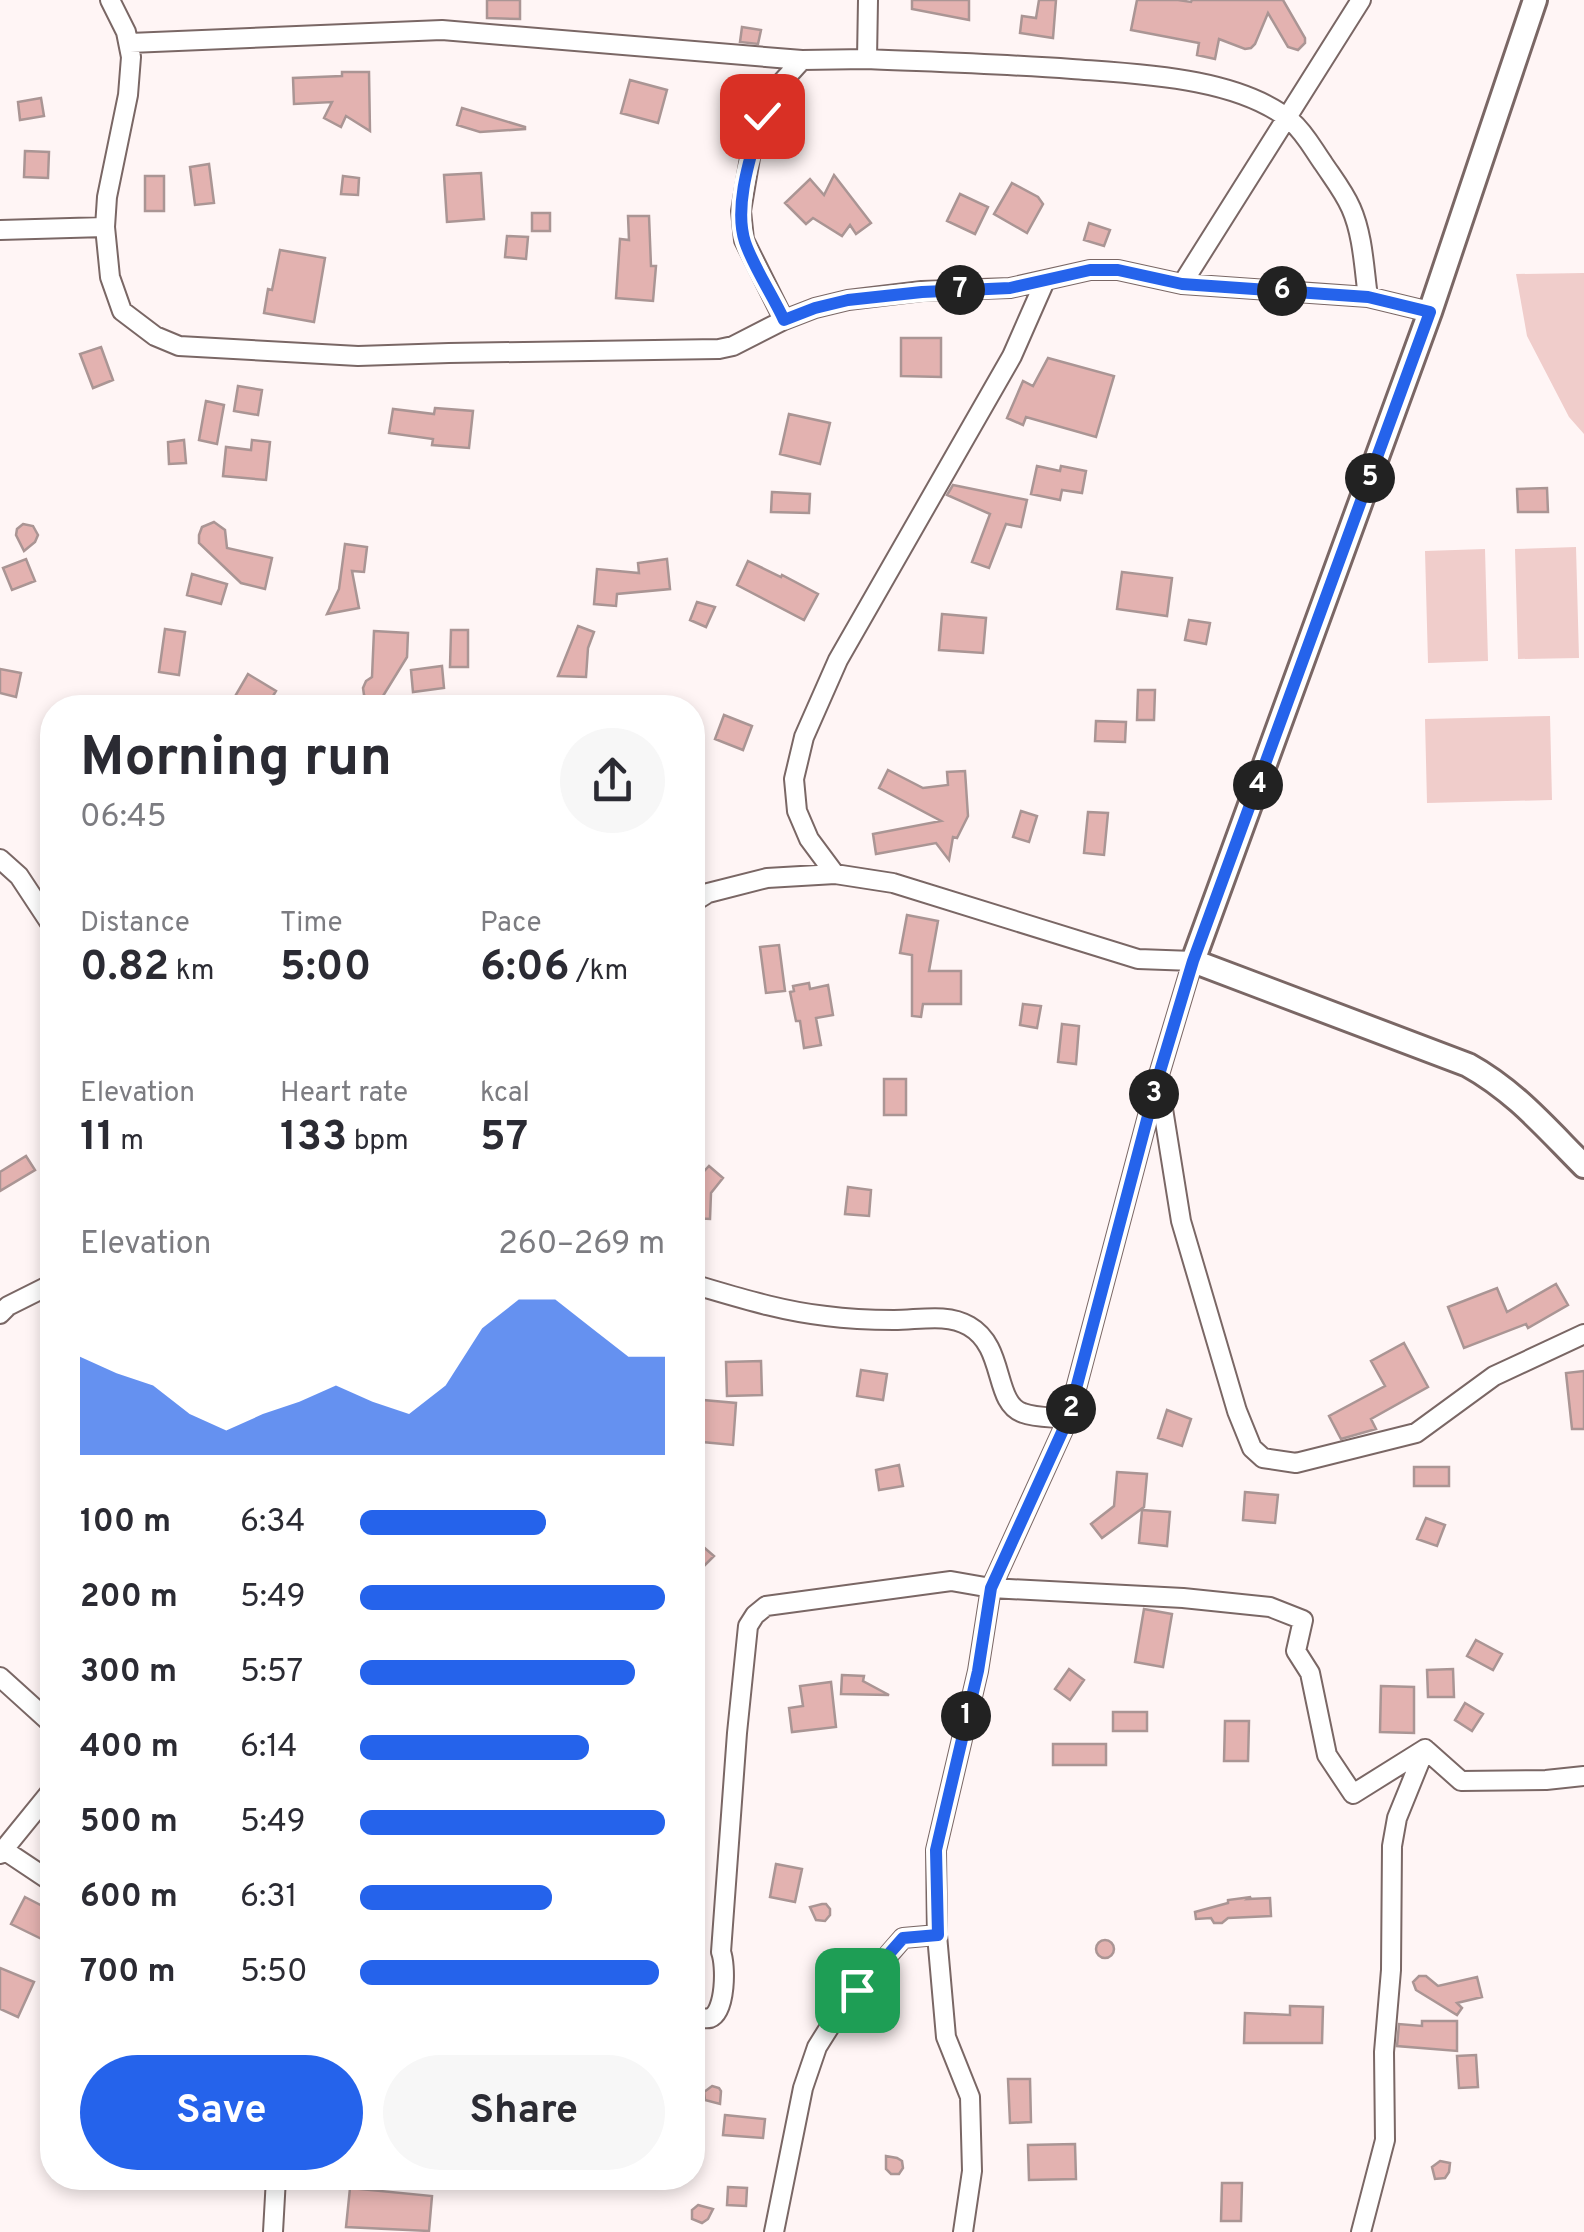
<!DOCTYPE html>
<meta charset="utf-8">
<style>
body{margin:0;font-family:Overpass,sans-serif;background:#f7f7f7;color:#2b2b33;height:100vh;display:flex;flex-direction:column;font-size:38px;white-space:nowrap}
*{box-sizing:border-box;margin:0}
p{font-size:32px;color:#7c7c81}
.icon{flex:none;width:55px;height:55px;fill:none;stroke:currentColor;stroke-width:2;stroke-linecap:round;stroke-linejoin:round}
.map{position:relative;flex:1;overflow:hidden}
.sheet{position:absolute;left:40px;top:695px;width:665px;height:1495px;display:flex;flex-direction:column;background:#fff;border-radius:40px;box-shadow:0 5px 15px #0003}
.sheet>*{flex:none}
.pin{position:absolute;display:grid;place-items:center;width:85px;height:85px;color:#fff;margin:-42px;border-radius:20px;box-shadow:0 5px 15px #0006}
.km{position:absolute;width:50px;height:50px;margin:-25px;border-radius:50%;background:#222;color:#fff;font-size:28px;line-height:50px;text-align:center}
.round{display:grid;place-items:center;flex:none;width:105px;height:105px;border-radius:52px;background:#f7f7f7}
.head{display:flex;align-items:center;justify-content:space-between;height:170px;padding:0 40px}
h1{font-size:55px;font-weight:700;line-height:75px}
.metrics{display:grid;grid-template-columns:repeat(3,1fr);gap:15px;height:170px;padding:10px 40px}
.metrics div{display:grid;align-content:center}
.metrics b{font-size:42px;font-weight:700}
.metrics small{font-size:28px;font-weight:400}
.metrics p{font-size:28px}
.chart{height:280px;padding:20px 40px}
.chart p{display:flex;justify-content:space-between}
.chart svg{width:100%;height:180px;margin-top:10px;fill:#2563eb;opacity:.7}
.action{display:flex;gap:20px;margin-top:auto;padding:20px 40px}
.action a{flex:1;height:115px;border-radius:60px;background:#2563eb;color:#fff;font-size:40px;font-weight:700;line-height:115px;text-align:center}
.action a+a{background:#f7f7f7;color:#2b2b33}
ul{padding:0 40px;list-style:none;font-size:32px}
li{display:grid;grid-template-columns:160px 120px 1fr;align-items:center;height:75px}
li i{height:25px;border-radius:12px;background:#2563eb}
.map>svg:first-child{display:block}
.green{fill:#f0cdcb}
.building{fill:#e3b2b0;stroke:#aa9594;stroke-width:2.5}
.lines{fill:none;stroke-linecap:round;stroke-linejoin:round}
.minor-casing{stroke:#7a6765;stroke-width:22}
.tertiary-casing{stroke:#7a6765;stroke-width:28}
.minor{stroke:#fff;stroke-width:18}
.tertiary{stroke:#fff;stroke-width:22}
.route-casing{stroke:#fff;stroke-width:20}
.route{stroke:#2563eb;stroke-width:12}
</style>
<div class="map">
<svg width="1584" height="2232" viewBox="0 0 1584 2232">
<rect width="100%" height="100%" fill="#fff5f5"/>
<path class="green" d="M1584,273V434L1569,417L1527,336L1516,274Z
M1576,547L1579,658L1518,659L1515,549Z
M1485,549L1488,661L1428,663L1425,551Z
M1550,716L1552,800L1427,803L1425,719Z"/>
<path class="building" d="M487,0H520V19L487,18Z
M912,0H969V20L912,9Z
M1039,0H1056L1053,38L1020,33L1022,16L1036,18Z
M1137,0H1178L1191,2L1192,0H1283L1305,38V43L1298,50L1288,47L1268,13L1255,44L1251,48L1245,49L1219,39L1215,59L1197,55L1199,43L1131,30Z
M742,27L761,30L758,44L740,42Z
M342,72H369L370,131L346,116L341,127L324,118L332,102L294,104L293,78L342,76Z
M630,80L667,90L658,123L621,113Z
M41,98L44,116L20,120L18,102Z
M462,108L525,127V129L480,132L457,125Z
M25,151L49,152L48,178L24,177Z
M209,164L214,203L195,205L190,167Z
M481,173L484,219L447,222L444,175Z
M834,175L871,223L856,234L850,225L842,236L813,218L806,224L785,203L810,179L824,195Z
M145,176H164V211H145Z
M343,176L359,178L358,195L341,194Z
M1012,183L1038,197L1043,204L1027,233L994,214Z
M960,194L988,207L975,234L947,221Z
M532,213H550V231H532Z
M628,216H649L651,266H656L653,301L616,298L620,239L629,240Z
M1089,223L1110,230L1104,246L1084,240Z
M507,236L528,237L526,259L505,257Z
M280,250L325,258L314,322L264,313L268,289L272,290Z
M901,338H941V377L901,376Z
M101,347L113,380L93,388L80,354Z
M1048,358L1114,376L1096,437L1026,417L1023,425L1007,418L1023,381L1033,386Z
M238,386L262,390L258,415L234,411Z
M206,401L224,405L217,444L199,440Z
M435,408L473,411L469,448L432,445L433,439L389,433L393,409L434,414Z
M789,414L830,423L820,464L780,454Z
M184,440L186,463L169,464L168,442Z
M252,440L270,442L266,480L223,476L226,447L251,450Z
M1037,466L1060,471L1061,466L1086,471L1082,493L1062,490L1060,500L1031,494Z
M953,485L1027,500L1021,527L1006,524L989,568L972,562L990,514L947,495Z
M1547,488L1548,512H1518L1517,489Z
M772,492L810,494L809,513L771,512Z
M214,522L225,530L227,548L272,558L265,589L241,583L199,543V535L202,527Z
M23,524L33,526L38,535L35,542L24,551L16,535L17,529Z
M345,544L367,547L364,572L352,571L359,608L327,614L339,589Z
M26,559L35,581L12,590L3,568Z
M667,559L670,589L617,594L616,606L594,604L597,569L639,573L638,563Z
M748,561L781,577L782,575L818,594L804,620L737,585Z
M1122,572L1172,578L1167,616L1117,609Z
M192,574L227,584L221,604L187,595Z
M697,602L715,607L706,627L690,620Z
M942,614L986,618L983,653L939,650Z
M1189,620L1210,623L1206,644L1185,640Z
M578,626L594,632L588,648L586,677L558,676Z
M165,629L185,632L179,675L159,672Z
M451,630H468V667H450Z
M374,631L408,633L407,657L383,696L373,701L364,695L363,688L366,681L372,677Z
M442,666L444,688L413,692L411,670Z
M0,669L21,673L16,697L0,693Z
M248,674L276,691L266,708H249L234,698Z
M1138,690H1155L1154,720H1137Z
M724,715L752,726L743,750L715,739Z
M1096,721L1126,722L1125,742L1095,741Z
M888,770L923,788L948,785L947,772L965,771L968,816L957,838L953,837L949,860L936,843L876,854L873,834L941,821L879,788Z
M1021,811L1037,816L1029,842L1013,837Z
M1088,812L1108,813L1104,855L1084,853Z
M907,915L938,921L929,971H961V1004H923L921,1017L912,1016V955L900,953Z
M779,945L785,991L766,993L760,947Z
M809,983L810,989L828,985L833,1015L816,1018L821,1045L804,1048L800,1021H796L790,992L794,991L793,986Z
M1023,1004L1041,1006L1037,1028L1020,1025Z
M1062,1024L1079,1026L1076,1064L1058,1062Z
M884,1079H906V1115H884Z
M26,1156L35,1170L0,1191V1172Z
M709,1166L723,1178L711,1193L710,1219L692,1218V1184Z
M848,1187L871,1190L869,1216L845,1214Z
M1556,1284L1568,1305L1528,1328L1526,1324L1464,1348L1448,1307L1497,1288L1507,1312Z
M1404,1343L1428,1387L1371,1419L1376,1429L1341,1439L1329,1416L1385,1386L1371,1361Z
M761,1361L762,1395L727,1396L726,1362Z
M861,1370L887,1374L883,1400L857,1396Z
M1584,1371V1429H1572L1566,1373Z
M692,1399L736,1403L733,1445L692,1441Z
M1167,1410L1191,1419L1182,1446L1158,1438Z
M899,1465L903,1486L879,1490L876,1470Z
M1414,1467H1449V1486H1414Z
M1117,1472L1147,1474L1144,1507L1102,1538L1091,1524L1114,1506Z
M1245,1492L1278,1495L1275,1523L1243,1520Z
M1142,1510L1170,1512L1167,1546L1139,1543Z
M1426,1518L1445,1525L1437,1546L1417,1539Z
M700,1544L714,1556L692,1578V1552Z
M1144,1609L1172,1614L1163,1667L1135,1662Z
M1476,1640L1502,1654L1493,1670L1467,1656Z
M1069,1669L1084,1680L1070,1700L1055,1689Z
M1453,1669L1454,1697H1428L1427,1670Z
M842,1675L864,1676L863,1681L889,1695L841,1694Z
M831,1682L836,1727L792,1732L789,1708L803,1706L800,1686Z
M1381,1686L1414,1687V1733L1380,1732Z
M1465,1703L1483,1714L1472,1731L1455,1720Z
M1113,1712H1147V1731H1113Z
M1225,1721H1249L1248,1761H1224Z
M1053,1744H1106V1765H1053Z
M776,1864L802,1869L795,1902L770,1897Z
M25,1897L52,1911V1944L11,1924Z
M1251,1897L1248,1899L1270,1898L1271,1916L1228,1918L1222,1923H1214L1211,1918L1196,1919L1195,1912L1228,1903V1900Z
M822,1904H826L830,1909V1915L825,1921L816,1920L810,1907Z
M1096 1949a9 9 0 1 1 18 0a9 9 0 1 1-18 0Z
M0,1968L34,1982L18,2017L0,2009Z
M1419,1976H1426L1438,1986L1477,1977L1482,1997L1457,2003L1462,2008L1457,2015L1416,1990L1413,1982Z
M1290,2006L1323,2007L1322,2043H1244L1245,2013L1290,2015Z
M1422,2021H1457V2051L1397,2046L1399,2024L1422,2026Z
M1476,2055L1478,2087L1459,2088L1457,2056Z
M1008,2079H1030L1031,2122L1010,2123Z
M712,2086L719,2088L721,2091L720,2104L705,2100L704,2092Z
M725,2115L765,2119L763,2138L723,2135Z
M1075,2144L1076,2179L1029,2180L1028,2145Z
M886,2156L897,2158L902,2161L903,2168L899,2174H891L886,2169Z
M1440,2161L1450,2163L1449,2172L1445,2178L1435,2179L1432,2167Z
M1222,2183H1242L1241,2221H1221Z
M728,2187L747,2188L746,2206L727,2205Z
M350,2188L432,2196L429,2231L346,2227Z
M698,2205L713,2209L708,2219L702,2223L692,2219V2210Z"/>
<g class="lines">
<defs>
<path id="minor" d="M110,0L126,32L131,57L128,95L107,197L105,227L110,277L122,311L155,336L179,346L358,356L449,353L719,349L733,346L784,320L815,308L848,300L922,291L1010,288L1090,270H1118L1182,284L1368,297L1430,312
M130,43L442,30L802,60L772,93L751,152L741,211L744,240L784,320
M867,59C936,62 1004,64 1072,69C1138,74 1238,77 1291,121C1305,133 1313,149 1323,163C1333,178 1344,192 1351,208C1363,235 1364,268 1368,297
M802,60L867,59L868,0
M0,230L105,227
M1182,284L1361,0
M0,859L19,876L52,926
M835,874L809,839L797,811L794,779L804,737L838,660L1012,356L1045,281
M692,903L708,893L767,878L835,874L893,883L1138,959L1193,961L1158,1078L1068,1419L991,1588L978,1671L936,1850L937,1935L946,2037L970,2097L972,2171L963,2232
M1159,1084L1181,1221L1237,1411L1252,1448L1263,1458L1296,1463L1416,1433L1494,1376L1584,1334
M692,1284C737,1297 780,1311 826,1316C848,1319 872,1320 894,1320C919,1320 947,1313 969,1326C1006,1347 993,1403 1023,1413C1036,1418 1054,1417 1068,1419
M0,1314L8,1306L52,1284
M0,1677L52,1724
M4,1850L52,1882
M0,1854L52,1790
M692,2018C696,2018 707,2019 710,2018C726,2012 726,1965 721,1952L737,1733L748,1626L755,1615L766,1606L951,1581L991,1588L1183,1598L1270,1607L1303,1620L1296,1651L1310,1673L1327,1755L1353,1794L1425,1749L1461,1781L1546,1780L1584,1776
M273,2232L276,2178
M774,2232L803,2088L817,2047L839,2012L903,1938L937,1935
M1361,2232L1385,2140L1384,2052L1391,1970L1392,1846L1397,1818L1425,1749"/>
<path id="tertiary" d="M1535,0L1430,312L1193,961L1468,1065C1515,1091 1546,1128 1584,1166"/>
</defs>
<use href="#minor" class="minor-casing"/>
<use href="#tertiary" class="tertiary-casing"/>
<use href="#minor" class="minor"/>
<use href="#tertiary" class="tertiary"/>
</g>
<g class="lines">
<defs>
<path id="route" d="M762,116C752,152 733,205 745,242C753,266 773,296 784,320L815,308L848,300L922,292L1010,288L1090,270H1118L1182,284L1368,297L1430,312L1193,961L1158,1078L1068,1419L991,1588L978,1671L936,1850L938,1935L903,1938L857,1990"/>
</defs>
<use href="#route" class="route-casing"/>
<use href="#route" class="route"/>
</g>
</svg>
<div class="pin" style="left:857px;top:1990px;background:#1e9e55"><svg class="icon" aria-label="arrive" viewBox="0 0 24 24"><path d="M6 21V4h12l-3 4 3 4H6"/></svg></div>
<div class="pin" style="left:762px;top:116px;background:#d93025"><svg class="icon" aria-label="check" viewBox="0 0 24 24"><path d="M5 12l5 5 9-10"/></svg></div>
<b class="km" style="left:966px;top:1716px">1</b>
<b class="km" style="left:1071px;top:1409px">2</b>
<b class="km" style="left:1154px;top:1094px">3</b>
<b class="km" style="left:1258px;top:785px">4</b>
<b class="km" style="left:1370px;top:478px">5</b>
<b class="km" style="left:1282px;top:291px">6</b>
<b class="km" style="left:960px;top:290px">7</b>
<section class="sheet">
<div class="head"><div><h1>Morning run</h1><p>06:45</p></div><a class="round"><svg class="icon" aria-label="share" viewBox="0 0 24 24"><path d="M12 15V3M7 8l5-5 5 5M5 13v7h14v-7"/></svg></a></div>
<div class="metrics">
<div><p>Distance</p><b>0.82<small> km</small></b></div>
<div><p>Time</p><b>5:00</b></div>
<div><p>Pace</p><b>6:06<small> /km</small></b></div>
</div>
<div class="metrics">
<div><p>Elevation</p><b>11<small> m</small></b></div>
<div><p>Heart rate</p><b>133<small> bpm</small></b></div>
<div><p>kcal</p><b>57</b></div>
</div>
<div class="chart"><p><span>Elevation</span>260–269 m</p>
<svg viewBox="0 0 160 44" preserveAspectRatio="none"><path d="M0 44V20L10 24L20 27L30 34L40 38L50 34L60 31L70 27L80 31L90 34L100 27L110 13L120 6L130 6L140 13L150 20L160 20V44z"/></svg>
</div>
<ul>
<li><b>100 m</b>6:34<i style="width:61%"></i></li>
<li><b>200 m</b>5:49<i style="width:100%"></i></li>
<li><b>300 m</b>5:57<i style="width:90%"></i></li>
<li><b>400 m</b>6:14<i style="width:75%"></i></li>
<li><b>500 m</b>5:49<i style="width:100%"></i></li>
<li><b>600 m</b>6:31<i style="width:63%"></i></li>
<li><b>700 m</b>5:50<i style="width:98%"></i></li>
</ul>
<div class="action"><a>Save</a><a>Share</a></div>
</section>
</div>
